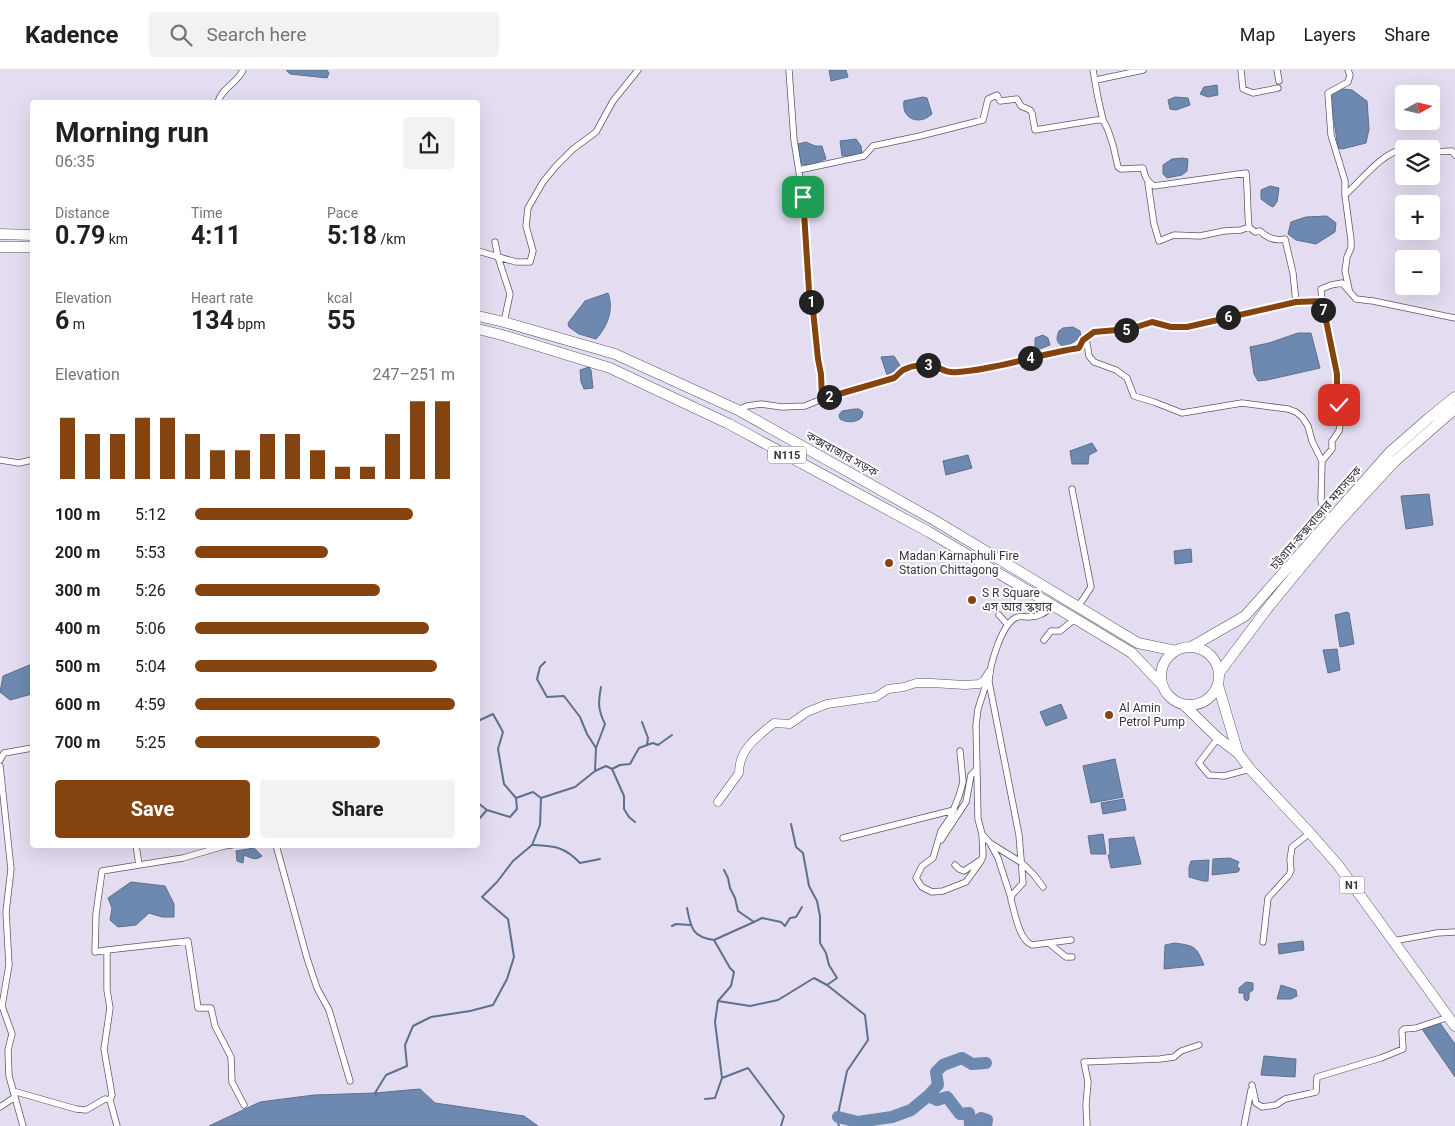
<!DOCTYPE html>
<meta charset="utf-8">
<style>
body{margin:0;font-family:Roboto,"Noto Sans Bengali",sans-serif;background:#f2f2f2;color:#202124;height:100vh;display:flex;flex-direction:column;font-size:19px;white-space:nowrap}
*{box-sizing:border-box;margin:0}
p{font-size:16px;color:#757577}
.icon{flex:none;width:28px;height:28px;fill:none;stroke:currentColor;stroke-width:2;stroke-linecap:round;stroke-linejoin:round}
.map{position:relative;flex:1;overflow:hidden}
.drawer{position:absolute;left:30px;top:30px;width:450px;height:748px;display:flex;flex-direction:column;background:#fff;border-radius:5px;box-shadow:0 5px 20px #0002}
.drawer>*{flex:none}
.needle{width:32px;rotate:82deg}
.tools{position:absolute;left:1395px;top:15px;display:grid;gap:10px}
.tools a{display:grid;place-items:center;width:45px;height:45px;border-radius:5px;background:#fff;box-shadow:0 5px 20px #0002;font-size:25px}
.pin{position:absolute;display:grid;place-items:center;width:42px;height:42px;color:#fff;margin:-21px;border-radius:10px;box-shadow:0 2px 8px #0006}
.km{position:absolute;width:25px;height:25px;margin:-12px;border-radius:50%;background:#222;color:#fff;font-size:14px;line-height:25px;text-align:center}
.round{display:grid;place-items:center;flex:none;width:52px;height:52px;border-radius:5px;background:#f2f2f2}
.headline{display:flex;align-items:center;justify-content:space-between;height:85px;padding:0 25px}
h1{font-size:28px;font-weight:700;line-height:38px}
.metrics{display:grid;grid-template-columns:repeat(3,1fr);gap:8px;height:85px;padding:5px 25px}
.metrics div{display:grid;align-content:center}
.metrics b{font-size:25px;font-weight:700}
.metrics small{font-size:14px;font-weight:400}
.metrics p{font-size:14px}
.chart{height:140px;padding:10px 25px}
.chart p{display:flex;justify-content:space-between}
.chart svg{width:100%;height:90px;margin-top:5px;stroke:#84430f;stroke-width:6}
.primary-button{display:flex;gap:10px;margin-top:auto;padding:10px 25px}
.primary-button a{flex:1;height:58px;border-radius:5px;background:#84430f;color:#fff;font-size:20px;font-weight:700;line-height:58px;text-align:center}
.primary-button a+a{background:#f2f2f2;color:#202124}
ul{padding:0 25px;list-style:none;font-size:16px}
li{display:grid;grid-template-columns:80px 60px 1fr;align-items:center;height:38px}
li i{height:12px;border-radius:6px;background:#84430f}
header{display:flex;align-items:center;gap:30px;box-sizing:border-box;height:70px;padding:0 25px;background:#fff;border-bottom:1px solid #e0e0e0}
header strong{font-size:24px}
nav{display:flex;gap:28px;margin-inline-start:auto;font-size:18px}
.search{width:350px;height:45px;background:#f2f2f2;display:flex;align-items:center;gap:12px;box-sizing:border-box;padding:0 18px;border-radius:5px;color:#757577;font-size:19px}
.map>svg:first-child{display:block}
.water{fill:#6e89af;stroke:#5e708d}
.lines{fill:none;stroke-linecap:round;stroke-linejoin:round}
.stream{stroke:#5e708d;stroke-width:2}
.river{stroke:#6e89af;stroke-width:12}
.minor-casing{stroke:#5e5769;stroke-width:7}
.tertiary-casing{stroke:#5e5769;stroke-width:9}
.trunk-casing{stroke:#5e5769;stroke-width:11}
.minor{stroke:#fff;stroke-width:5.5}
.tertiary{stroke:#fff;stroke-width:8}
.trunk{stroke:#fff;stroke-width:10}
.route-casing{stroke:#fff;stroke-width:10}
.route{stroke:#84430f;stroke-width:6}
.poi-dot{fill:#84430f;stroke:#fff;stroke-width:2}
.labels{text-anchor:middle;stroke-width:4;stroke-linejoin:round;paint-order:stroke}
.shield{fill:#fff;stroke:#747277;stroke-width:1}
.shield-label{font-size:11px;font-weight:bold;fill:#38353d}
.street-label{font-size:12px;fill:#38353d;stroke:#fff}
.poi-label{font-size:12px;fill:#38353d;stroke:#fff;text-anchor:start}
</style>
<header>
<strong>Kadence</strong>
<div class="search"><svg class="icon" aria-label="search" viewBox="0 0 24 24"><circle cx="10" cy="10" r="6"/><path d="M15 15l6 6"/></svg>Search here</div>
<nav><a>Map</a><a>Layers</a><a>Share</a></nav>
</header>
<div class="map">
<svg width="1455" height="1056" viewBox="0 0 1455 1056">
<rect width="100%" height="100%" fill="#e4ddf1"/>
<path class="water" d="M286,0H327L329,3L327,8L290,4Z
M829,0H846L848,7L831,11Z
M1217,15L1218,25L1208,27L1200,24L1204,17Z
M1343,19L1352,20L1367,31L1369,59L1366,73L1342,79L1338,78L1331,30L1334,22Z
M923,27L927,28L932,44C919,56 901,49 904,31Z
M1175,27L1188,28L1190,35L1176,40L1170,39L1168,30Z
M856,69L861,76L862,84L842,86L840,71Z
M806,72L815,76H822L826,89L809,95L801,94L798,74Z
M1182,88L1188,89L1187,101L1182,105L1167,108L1163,104V95L1172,89Z
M1270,116L1279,118L1277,132L1273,137L1269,135L1261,129V120Z
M1327,146L1336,153L1335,162L1316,174L1296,170L1288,164L1291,152L1306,147Z
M608,223C614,239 608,256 596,269L579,264L569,257L568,253L585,231Z
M1073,257L1080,261L1081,267L1069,275L1062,276C1056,272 1056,268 1059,261L1063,258Z
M1298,263H1311L1320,298L1267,310L1258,311L1254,304L1250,277L1269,273Z
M1043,265L1048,268L1050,275L1037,280L1035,279V268Z
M894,286L901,297L887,305L881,287Z
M589,297L591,300L593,318L584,319L581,312L580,300Z
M855,339H859L863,342L862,347C857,353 846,353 840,349L839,345L842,341Z
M1092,373L1097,381L1089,385L1088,394H1072L1070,381Z
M968,385L972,398L946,405L943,391Z
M1429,424L1433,455L1406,459L1401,426Z
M1191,479L1192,492L1175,494L1174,481Z
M1347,542L1349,543L1354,574L1340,577L1335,545Z
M1337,579L1340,600L1328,603L1323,580Z
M32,594V624L10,630L0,622L3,606Z
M1061,634L1067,648L1046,656L1040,642Z
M1115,689L1123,727L1091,733L1083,696Z
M1124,729L1126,740L1103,744L1101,733Z
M1103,764L1106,784H1091L1088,766Z
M1134,767L1141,794L1111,798L1108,785H1110L1109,769Z
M254,778L262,786C256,791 251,788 244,785L243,793L237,791L236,781Z
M1230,788L1239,792L1237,796L1240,799L1238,802L1212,805L1213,789Z
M1209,790L1208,811H1203L1189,807V797L1191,791Z
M131,812L165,816L174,834V847H162L149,843L136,855L118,857L110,850L112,838L108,828Z
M1303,871L1304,880L1279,884L1278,874Z
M1175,873C1195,876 1196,876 1204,895L1164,899L1165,875Z
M1246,912L1253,913V920L1249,923V929L1247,931L1244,929V923H1239V918Z
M1281,915L1296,920L1297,926L1291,929H1277Z
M1440,953L1455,974V1007L1422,959Z
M1264,986L1296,989L1295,1007L1261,1005Z
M420,1019L435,1033L524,1046L538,1056H209L260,1032L314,1025L375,1023Z"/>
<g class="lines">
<path class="stream" d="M545,592L540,597L537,609L547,627L564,626L580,647L587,664L596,678
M478,651L493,644L503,662L498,679L504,714L516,728
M647,675L653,673L658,675L672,665
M612,699L620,695L630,694L639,678L647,675L648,668L642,652
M595,701L596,678L605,654C598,640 598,633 601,617
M478,733L487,740L510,747L517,739L516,728L533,722L541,728
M478,750L487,740
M791,754L796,777L803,783L809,816L817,831L820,846V873L826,883L829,895L837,908L827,915
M532,775C554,776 564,776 580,793L600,789
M724,800L728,808L730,818L735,828L738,841L754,852L714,870L730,898L734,902L731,916L718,931L715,952L722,1008L748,998L784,1046L781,1056
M687,838C691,858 692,867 714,870
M754,852L762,848L781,852L785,856L790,848L796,847L802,837
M672,856L676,854L690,855
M718,931L750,936L778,930L814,908L827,915L865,945L868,970L847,1001L837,1049L839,1056
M376,1025L375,1023L386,1005L407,996L405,975L413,956L431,947L470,941L493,935L507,909L514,887L508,849L482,827L497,812L513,791L532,775L540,755L541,728L575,717L595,701L606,696L612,699L624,726V739L629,747L635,752
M705,1029L715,1028L722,1008"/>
<path class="river" d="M928,1026L938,1015L936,1002L943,995L962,988L972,994L986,993
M838,1047L858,1052L892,1047L911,1040L928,1026L937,1030L947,1027L960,1044L969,1043L970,1055L981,1048L987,1050L986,1056"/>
<defs>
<path id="minor" d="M789,0L794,70L803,127L809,220L813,240L818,289L821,304L822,329
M1093,0L1098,28L1103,50L1108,60L1113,75L1118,97L1121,99L1143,98C1145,106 1146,111 1154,116L1246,103C1248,121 1247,139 1249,157L1255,162L1260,161C1267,168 1276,171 1285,169L1293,203L1296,232
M1241,0L1243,19L1253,23L1278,18
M1277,0L1279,11
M1348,0L1350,5L1348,12L1328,23L1331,65L1345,111V125L1351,170V178L1347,187L1345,201L1349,219
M1096,10L1143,0
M218,32C221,19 237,13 243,0
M1431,82L1452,81L1455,85
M799,100L864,86L873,76L920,66L983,50L988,29L997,25L1000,31L1017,29L1021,36L1030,40L1032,43L1035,60L1097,50H1103
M1148,113L1154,154L1159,171L1174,165L1200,166L1224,161L1241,160L1249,157
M1345,125C1361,111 1382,82 1404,79
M495,172L498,187L510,224L504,252
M478,181L516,192H530L533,181L526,156L528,138L543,112L556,96L573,79L596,62L613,31L638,0
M1086,268L1089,286L1094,292L1116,300L1127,308L1134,326L1154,332L1182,343L1242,333L1288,339L1296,342L1302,347L1308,356L1312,371L1322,391L1332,379V371L1339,361L1341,350L1337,322V304L1322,231
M738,340L747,336L761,334L782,337L805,336L822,329L894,308C906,298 921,291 936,297C945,301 949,303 958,302C999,299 1039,284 1079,278L1083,270L1094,262L1117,260L1127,261L1152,252L1171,257H1187L1296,232L1322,231L1321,219L1331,215L1342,213L1356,229L1373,231L1455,248
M0,390L19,393L32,390
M1322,391L1321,430L1323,441L1331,448
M1072,419L1091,517L1084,528L1077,537
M1053,536C1045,542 1040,547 1029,547C1026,547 1021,546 1018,547C1002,551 989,597 989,612L1019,765L1023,813L1012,825L1011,830C1015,843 1019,870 1032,875L1071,870
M999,545L1007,554
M1044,570L1051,561H1060L1075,549
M988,608L978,639L976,655L978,749L982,764L990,773L1022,793L1034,805L1043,817
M1218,668L1199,693L1209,705L1224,706L1250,699
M960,681L963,712L959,726L950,748L941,761L933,788L922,796L916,808L922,817L932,822L943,821L966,812L981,791L983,786L982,764
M0,690L4,683L32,678
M0,696L11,799L6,842L9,895L2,936L12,964L8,980L9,1006L23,1056
M843,768L954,740
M941,770L966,732L971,705L976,700
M990,773L998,788L1011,828
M276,775L307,888L317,918L329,940L350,1011
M139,795L183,788L224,776L232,775
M955,795L959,799L964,801L979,791
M1393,871L1437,863L1455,862
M1263,872L1268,828L1289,805L1291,800L1290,790L1292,777L1310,763
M1050,874L1066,887H1072
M107,880L95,882L96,844L102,801L139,795L136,775
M1252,1015L1256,1033L1262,1037L1276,1035L1285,1029L1316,1022L1317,1007L1381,988L1403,979L1402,961L1404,959L1416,958L1449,947
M13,1021L76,1039L86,1040L105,1029L110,1030L117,1056
M110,1030L112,1025L104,979L110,938L107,920V880L188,871L198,938H211L215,956L231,987L232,1012L244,1035
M0,1037L15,1027
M1087,1056L1086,1035L1088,1012L1084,992L1160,989L1174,987L1181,981L1199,975
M1244,1056L1251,1020"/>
<path id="tertiary" d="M718,732L739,703C739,679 757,667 774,653L790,654L807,642L827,634L876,627L888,619L904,617L916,613H932L965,615L979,614L984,611L989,603"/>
<path id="trunk" d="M0,164L32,165
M0,177H32
M478,246L504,252L615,284L738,340L934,450L1138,573L1176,581
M478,259L502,265L610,298L729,354L929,462L1079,551L1132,583L1163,616
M1191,577L1245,546L1390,382L1429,348L1455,327
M1161 606a29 29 0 1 1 58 0a29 29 0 1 1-58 0Z
M1219,603L1270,535L1336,455L1394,392L1455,339
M1218,615L1238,683
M1184,635L1218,668L1238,683L1250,699L1310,763L1338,795L1455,956"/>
</defs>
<use href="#minor" class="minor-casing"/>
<use href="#tertiary" class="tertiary-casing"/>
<use href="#trunk" class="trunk-casing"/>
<use href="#minor" class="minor"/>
<use href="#tertiary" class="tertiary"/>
<use href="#trunk" class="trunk"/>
</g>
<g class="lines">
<defs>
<path id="route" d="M803,127L809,220L813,240L818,289L821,304L822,329L894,308C897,306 900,302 903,300C913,295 927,293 937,297C945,301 949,303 958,302C999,299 1039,284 1079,278L1083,270L1094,262L1117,260H1127L1152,252L1171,257H1187L1296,232L1322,231L1337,304V322L1339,335"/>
</defs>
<use href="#route" class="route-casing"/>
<use href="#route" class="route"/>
</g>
<g class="poi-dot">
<circle cx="889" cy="493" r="5"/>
<circle cx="972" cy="530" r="5"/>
<circle cx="1109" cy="645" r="5"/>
</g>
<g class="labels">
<g class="shield">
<rect x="768" y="376.5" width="38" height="17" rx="4"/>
<rect x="1339.5" y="806.5" width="25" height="17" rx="4"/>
</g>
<g class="shield-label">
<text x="787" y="389">N115</text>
<text x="1352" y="819">N1</text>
</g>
<g class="street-label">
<text transform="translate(842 384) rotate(29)" y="4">কক্সবাজার সড়ক</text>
<text transform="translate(1316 448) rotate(-49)" y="4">চট্টগ্রাম-কক্সবাজার মহাসড়ক</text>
</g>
<g class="poi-label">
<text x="899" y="490">Madan Karnaphuli Fire<tspan x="899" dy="14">Station Chittagong</tspan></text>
<text x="982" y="527">S R Square<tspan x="982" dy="14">এস আর স্কয়ার</tspan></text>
<text x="1119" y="642">Al Amin<tspan x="1119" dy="14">Petrol Pump</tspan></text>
</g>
</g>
</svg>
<div class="tools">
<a><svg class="needle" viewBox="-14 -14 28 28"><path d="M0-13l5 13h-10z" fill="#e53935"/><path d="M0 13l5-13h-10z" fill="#757577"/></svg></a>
<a><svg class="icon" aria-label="layers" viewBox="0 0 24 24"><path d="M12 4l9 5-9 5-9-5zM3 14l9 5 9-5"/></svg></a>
<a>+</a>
<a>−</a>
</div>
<div class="pin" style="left:803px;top:127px;background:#1e9e55"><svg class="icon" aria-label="arrive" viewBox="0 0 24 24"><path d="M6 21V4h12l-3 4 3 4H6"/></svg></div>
<div class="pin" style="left:1339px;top:335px;background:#d93025"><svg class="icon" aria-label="check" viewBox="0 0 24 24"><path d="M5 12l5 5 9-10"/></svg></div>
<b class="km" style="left:811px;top:232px">1</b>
<b class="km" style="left:829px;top:327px">2</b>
<b class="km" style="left:928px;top:295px">3</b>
<b class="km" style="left:1030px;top:288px">4</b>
<b class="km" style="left:1126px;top:260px">5</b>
<b class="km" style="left:1228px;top:247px">6</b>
<b class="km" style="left:1323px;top:240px">7</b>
<section class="drawer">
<div class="headline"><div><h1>Morning run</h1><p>06:35</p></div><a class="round"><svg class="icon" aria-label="share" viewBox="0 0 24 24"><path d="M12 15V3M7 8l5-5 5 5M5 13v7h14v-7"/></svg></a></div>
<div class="metrics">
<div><p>Distance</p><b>0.79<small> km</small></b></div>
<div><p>Time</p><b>4:11</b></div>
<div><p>Pace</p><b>5:18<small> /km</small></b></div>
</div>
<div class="metrics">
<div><p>Elevation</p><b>6<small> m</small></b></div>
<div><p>Heart rate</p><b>134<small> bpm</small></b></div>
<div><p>kcal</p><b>55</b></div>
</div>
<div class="chart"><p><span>Elevation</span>247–251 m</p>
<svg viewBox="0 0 160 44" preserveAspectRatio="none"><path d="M5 44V14M15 44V22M25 44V22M35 44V14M45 44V14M55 44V22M65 44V30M75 44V30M85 44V22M95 44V22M105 44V30M115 44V38M125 44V38M135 44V22M145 44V6M155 44V6"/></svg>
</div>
<ul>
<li><b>100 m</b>5:12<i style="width:84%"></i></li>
<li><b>200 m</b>5:53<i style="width:51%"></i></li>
<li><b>300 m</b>5:26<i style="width:71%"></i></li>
<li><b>400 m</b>5:06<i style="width:90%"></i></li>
<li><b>500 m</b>5:04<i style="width:93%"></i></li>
<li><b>600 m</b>4:59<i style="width:100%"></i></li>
<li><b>700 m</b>5:25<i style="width:71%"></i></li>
</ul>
<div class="primary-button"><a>Save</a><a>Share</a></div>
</section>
</div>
